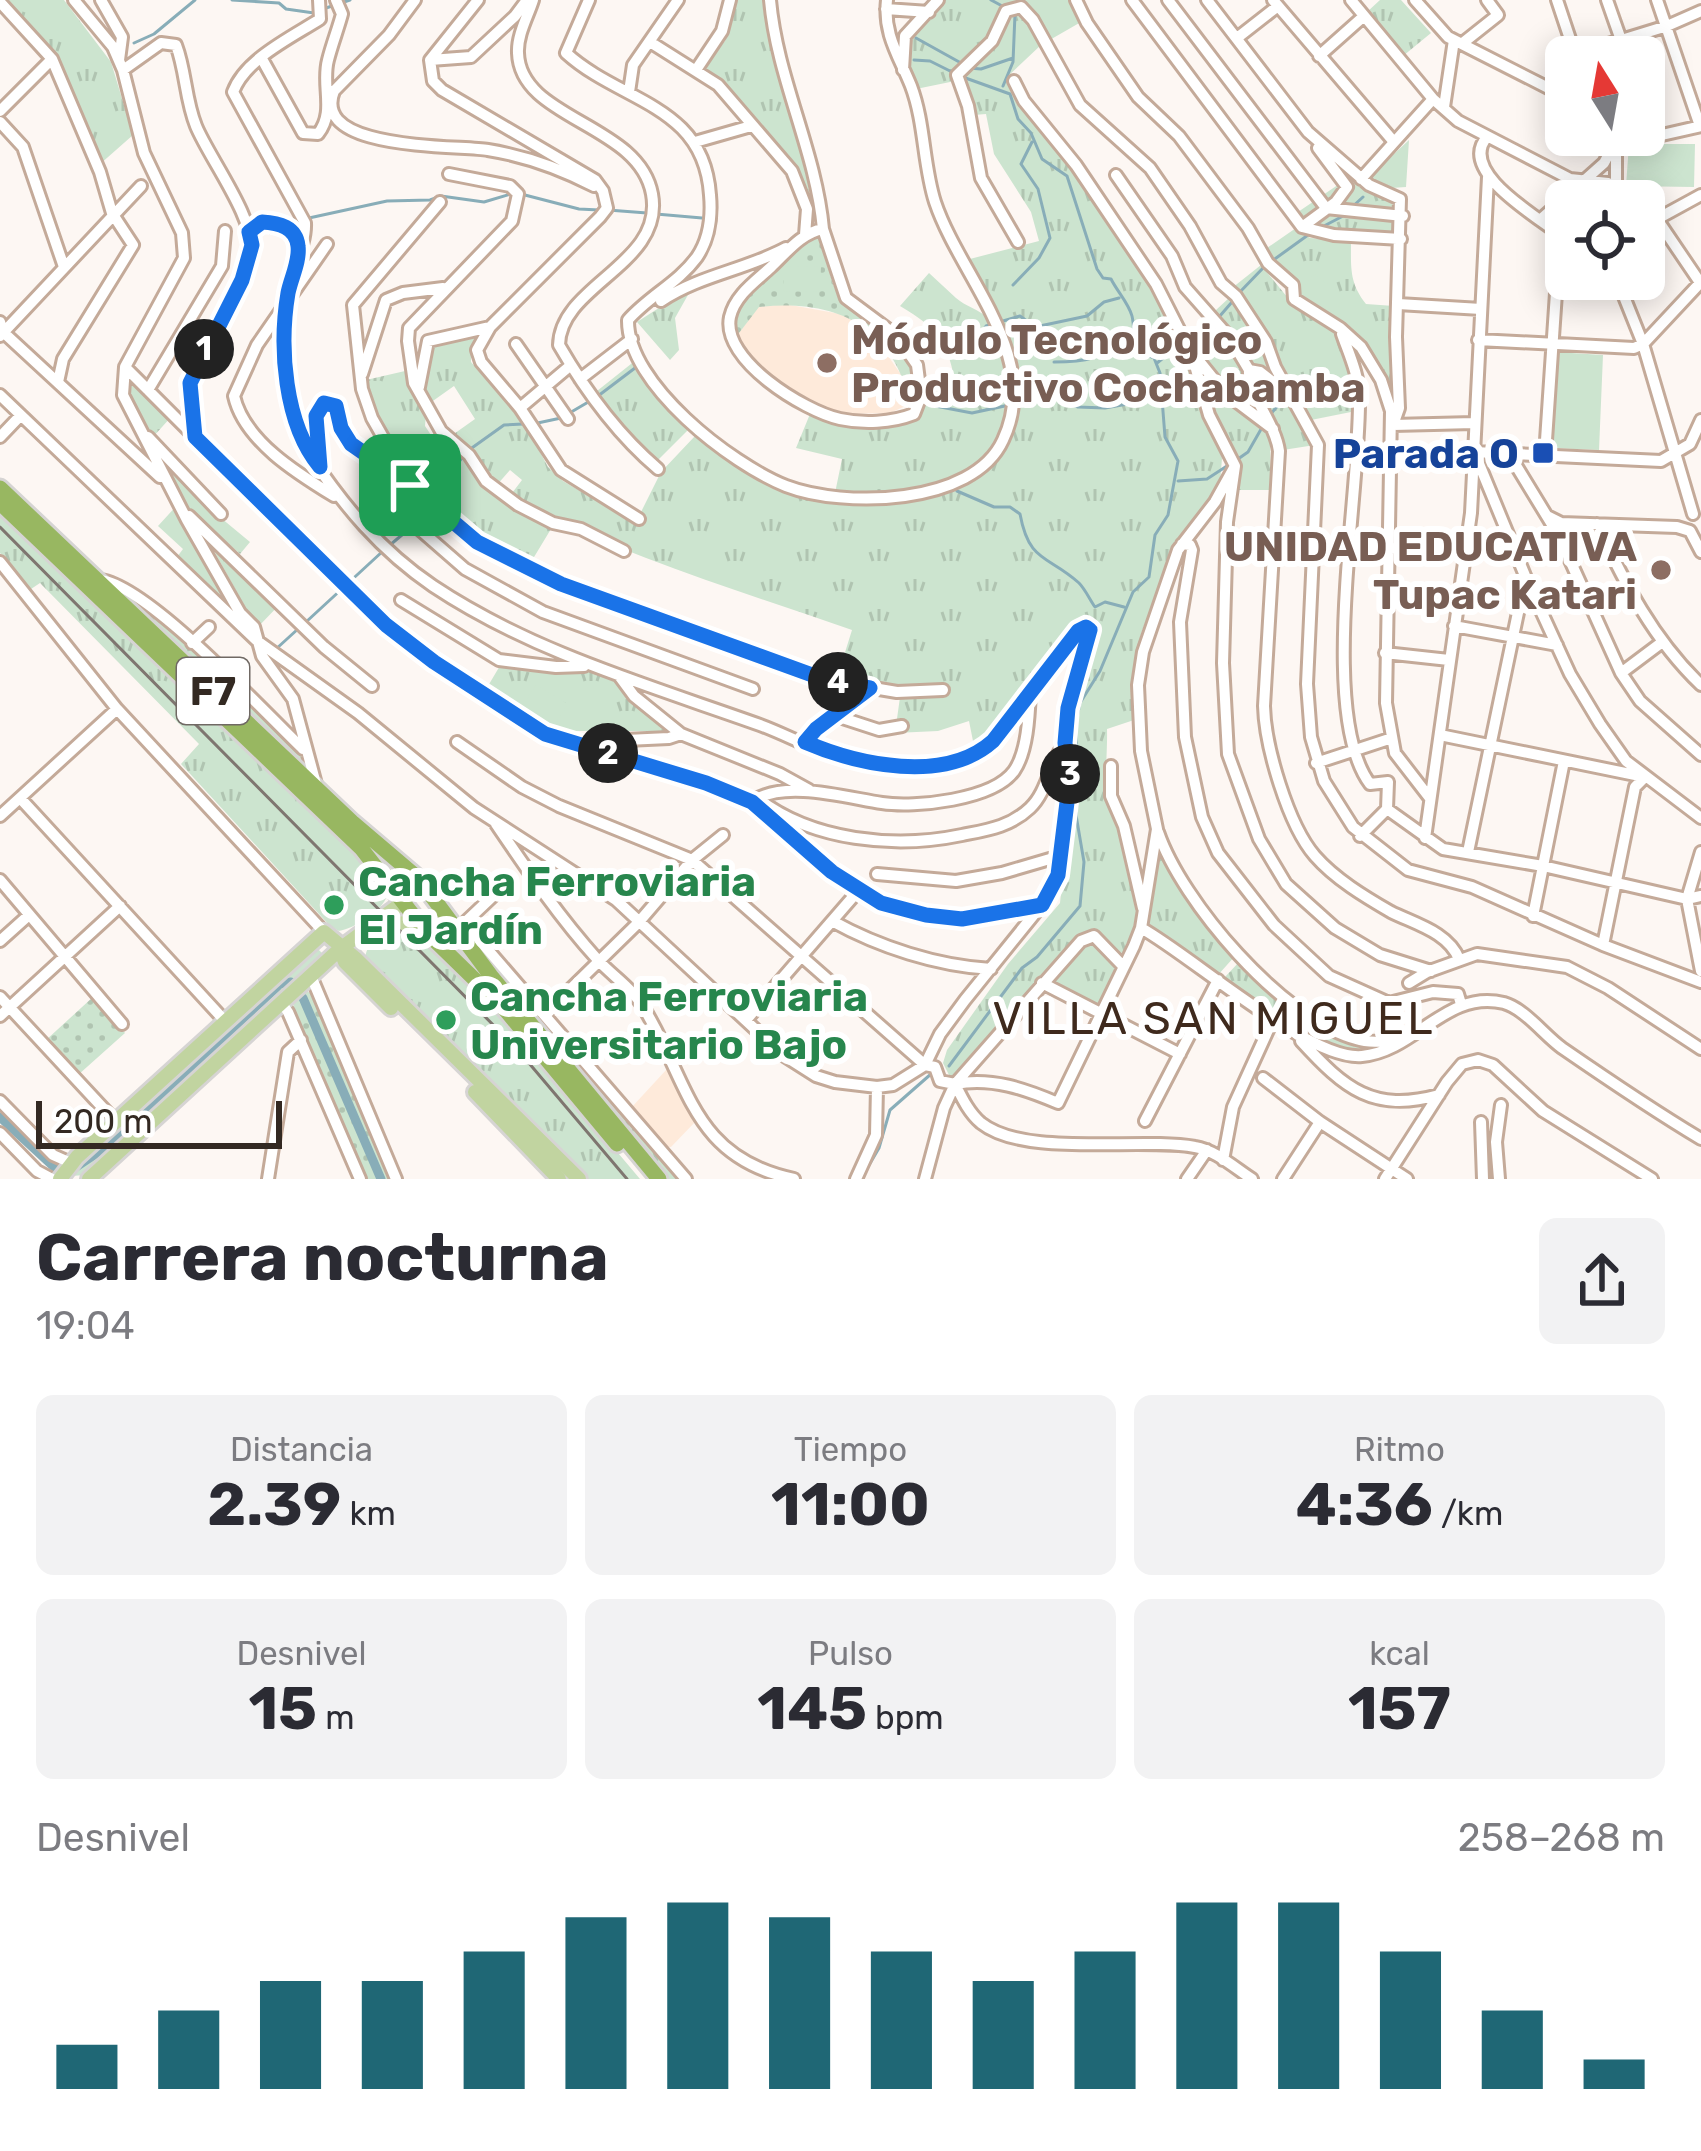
<!DOCTYPE html>
<html lang="es">
<meta charset="utf-8">
<style>
body{margin:0;font-family:Rubik,sans-serif;background:#f2f2f3;color:#2b2b33;height:100vh;display:flex;flex-direction:column;font-size:45px;white-space:nowrap}
*{box-sizing:border-box;margin:0}
p{font-size:39px;color:#7c7c81}
.icon{flex:none;width:66px;height:66px;fill:none;stroke:currentColor;stroke-width:2;stroke-linecap:round;stroke-linejoin:round}
.map{position:relative;height:1179px;overflow:hidden}
.panel{display:flex;flex-direction:column;background:#fff;flex:1}
.panel>*{flex:none}
.needle{width:78px;rotate:349deg}
.controls{position:absolute;left:1545px;top:36px;display:grid;gap:24px}
.controls a{display:grid;place-items:center;width:120px;height:120px;border-radius:18px;background:#fff;box-shadow:0 6px 30px #0003;font-size:60px}
.scale{position:absolute;left:36px;bottom:30px;width:246px;box-sizing:border-box;padding-left:12px;border:6px solid #332922;border-top:0;font-size:33px;line-height:42px;white-space:nowrap;color:#332922;-webkit-text-stroke:9px #fff;paint-order:stroke}
.pin{position:absolute;display:grid;place-items:center;width:102px;height:102px;color:#fff;margin:-51px;border-radius:24px;box-shadow:0 6px 18px #0006}
.km{position:absolute;width:60px;height:60px;margin:-30px;border-radius:50%;background:#222;color:#fff;font-size:33px;line-height:60px;text-align:center}
.round{display:grid;place-items:center;flex:none;width:126px;height:126px;border-radius:18px;background:#f2f2f3}
.head{display:flex;align-items:center;justify-content:space-between;height:204px;padding:0 36px}
h1{font-size:66px;font-weight:700;line-height:90px}
.figures{display:grid;grid-template-columns:repeat(3,1fr);gap:18px;height:204px;padding:12px 36px}
.figures div{display:grid;align-content:center;border-radius:18px;background:#f2f2f3;text-align:center}
.figures b{font-size:60px;font-weight:700}
.figures small{font-size:33px;font-weight:400}
.figures p{font-size:33px}
.chart{height:336px;padding:24px 36px}
.chart p{display:flex;justify-content:space-between}
.chart svg{width:100%;height:216px;margin-top:12px;stroke:#1f6775;stroke-width:6}
.map>svg:first-child{display:block}
.education{fill:#feeada}
.grass{fill:url(#grass-tufts)}
.park{fill:url(#park-dots)}
.pitch{fill:#cce4cf}
.lines{fill:none;stroke-linecap:round;stroke-linejoin:round}
.stream{stroke:#88adb8;stroke-width:3}
.canal{stroke:#88adb8;stroke-width:9}
.minor-casing{stroke:#c4aa99;stroke-width:16}
.major-casing{stroke:#d6d4d3;stroke-width:20}
.highway-casing{stroke:#d6d4d3;stroke-width:21}
.minor{stroke:#fff;stroke-width:10}
.major{stroke:#c1d4a0;stroke-width:14}
.highway{stroke:#98b761;stroke-width:15}
.tram{stroke:#7f7670;stroke-width:3}
.route-casing{stroke:#fff;stroke-width:24}
.route{stroke:#1a73e8;stroke-width:15}
.education-dot{fill:#8d6e63;stroke:#fff;stroke-width:4.5}
.transit-dot{fill:#1a4fb4;stroke:#fff;stroke-width:4.5}
.leisure-dot{fill:#2e9e5b;stroke:#fff;stroke-width:4.5}
.labels{text-anchor:middle;stroke-width:12;stroke-linejoin:round;paint-order:stroke}
.shield{fill:#fff;stroke:#706964;stroke-width:3}
.shield-label{font-size:39px;font-weight:bold;fill:#332922}
.education-label{font-size:42px;font-weight:bold;fill:#785e54;stroke:#fff;text-anchor:start}
.transit-label{font-size:42px;font-weight:bold;fill:#164399;stroke:#fff;text-anchor:end}
.leisure-label{font-size:42px;font-weight:bold;fill:#27864d;stroke:#fff;text-anchor:start}
.neighbourhood-label{font-size:45px;letter-spacing:3px;fill:#3f2a1d;stroke:#fff}
</style>
<div class="map">
<svg width="1701" height="1179" viewBox="0 0 1701 1179">
<defs>
<pattern id="grass-tufts" width="24" height="20" patternUnits="userSpaceOnUse" patternTransform="scale(3)"><rect width="24" height="20" fill="#cce4cf"/><path d="M3 7l-1-3M5 7V3M7 7l1-3M15 17l-1-3M17 17v-4M19 17l1-3" fill="none" stroke="#b0c4b1"/></pattern>
<pattern id="park-dots" width="8" height="8" patternUnits="userSpaceOnUse" patternTransform="scale(3)"><rect width="8" height="8" fill="#cce4cf"/><path d="M2 2h.1M6 6h.1" fill="none" stroke="#b0c4b1" stroke-width="1.8" stroke-linecap="round"/></pattern>
</defs>
<rect width="100%" height="100%" fill="#fdf7f3"/>
<path class="education" d="M785,304L846,315L873,334L904,379L910,404L890,413L844,414L817,404L764,371L736,337L758,307Z
M667,1069L696,1121L671,1147H661L631,1108Z"/>
<path class="grass" d="M7,0H64L111,62L133,135L99,165L58,57Z
M736,0H764L769,36L815,207L811,208L802,185L701,69L725,41Z
M943,0H1071L1081,22L1041,45L1007,77L1021,104L1069,161L1147,276L1192,363L1200,406L1222,458L1220,484L1204,512L1177,542L1142,631L1134,660L1137,719L1107,729C1108,759 1100,802 1120,827C1129,865 1154,919 1123,953L1116,952L1093,931L1079,937L959,1075L951,1079L943,1063L947,1050L1008,964L1060,903L1070,802L1068,724L1094,636L1091,618C1061,625 1005,716 986,745L975,751L969,721L938,731L895,733L901,690L837,678L852,630C737,590 617,554 509,497L522,480L510,470L496,486L451,436L475,419L454,386L430,403L422,388L431,343L479,333L471,351V362L524,422L548,467L563,481L640,526L644,518L640,514L661,472L695,436L721,456L785,491L899,499L984,469L1007,442L1016,387L966,260L1039,241L1031,212L994,154L986,114L974,115L955,81L916,89C892,49 916,28 943,0Z
M1380,0H1401L1431,33L1403,56L1367,12Z
M1409,140L1406,187L1391,188L1367,179Z
M1348,178L1399,208L1398,232L1336,234L1310,228L1298,212Z
M1296,228L1310,238L1351,241C1351,267 1349,283 1366,304L1394,306L1392,408L1373,356L1359,340L1294,294L1264,250Z
M1261,265L1292,303L1337,335L1349,362L1356,411L1311,420L1292,381L1232,288Z
M929,273C938,281 947,290 956,298C965,306 980,310 988,318C1001,333 1009,370 1008,389C1002,490 919,499 835,493L842,459L796,448L810,414C845,429 917,443 927,394L956,387C948,342 939,329 900,306Z
M693,286L675,318L679,350L670,360L637,322Z
M1230,297L1286,386L1262,367L1255,366L1243,374L1264,417L1221,382L1188,336Z
M636,360L690,428L654,464L618,423L597,391Z
M1201,369L1270,435L1271,490H1239L1240,463L1218,425Z
M405,371L407,386L426,414L425,426L433,438L462,454L481,483L551,529L528,567C453,526 383,468 366,380Z
M129,378L171,417L153,437C137,425 123,398 129,378Z
M1259,379L1290,402L1315,445L1283,450L1280,430L1257,386Z
M150,444L215,513L250,542L240,554L183,503Z
M179,503L250,627L177,557L183,549L158,526Z
M0,511L164,665L165,673L200,705L208,707L363,860L387,896C382,911 355,928 339,931L330,926L181,764L199,744L40,583L31,589L0,553Z
M196,519L282,602L257,628Z
M128,595L159,617L263,715L301,754L307,771L125,599Z
M501,664L587,668L616,680L672,731H552L485,691Z
M1158,844L1235,956L1218,975L1158,935L1146,922Z
M411,929L500,1013L640,1179H587L365,959C367,936 391,930 411,929Z
M1093,941L1118,969L1100,1007L1051,984L1084,944Z
M1240,961L1324,1030L1383,1044L1381,1049L1352,1054L1302,1034L1224,978Z
M543,1022L680,1179H669L540,1025Z"/>
<path class="park" d="M817,236L821,238C827,255 829,278 837,293C852,321 943,354 910,404C893,325 835,299 759,307L736,337C735,327 733,318 738,309C750,285 793,246 817,236Z
M316,947L323,954L320,959L84,1175L72,1176L78,1163Z
M306,990L315,997L391,1179H365L294,1009L293,1001Z
M93,997L125,1033L78,1075L45,1041Z"/>
<path class="pitch" d="M1629,144H1695L1694,187L1626,186Z
M784,266L821,267L820,292L783,291Z
M1314,274L1345,297L1330,317L1299,294Z
M1556,352L1603,355L1599,450L1549,448Z
M536,685L568,704L554,726L521,708Z"/>
<g class="lines">
<path class="stream" d="M232,0L279,3L286,9L314,13
M991,0L1004,7
M323,9L350,0
M916,38L961,63
M134,43L154,34L195,0
M914,60L930,61L952,72
M969,68L981,69L1013,58
M1003,86L1013,62L1015,14
M521,194L579,209L599,210
M1351,208L1363,197
M608,210L647,213
M656,214L702,218
M309,218L387,201L430,200L441,196L484,202L511,194
M1322,227L1345,215
M270,233L284,230
M1272,261L1308,235
M1013,285L1039,258L1050,238L1038,189L1021,164L1032,142
M1238,294L1264,267
M1219,317L1232,302
M978,338L986,326L1020,316L1035,327L1087,316L1104,302L1119,298
M1190,338L1211,322
M1054,362C1080,362 1109,360 1121,334L1132,332
M1157,363L1182,343
M1293,390C1312,380 1334,388 1352,376
M598,396L635,368
M930,405L972,413L1051,396L1078,407L1105,408L1161,398L1170,387L1193,378
M1269,416L1286,396
M533,424L561,418L590,401
M469,450L504,425L523,424
M1238,459L1248,452L1264,424
M1178,481L1207,479L1230,464
M957,491L994,507H1010L1020,514C1029,563 1048,555 1079,583C1085,589 1090,600 1095,607L1105,602L1124,607
M430,495L463,457
M390,545L415,524
M306,622L383,551
M276,649L299,628
M949,1066L1022,968L1037,957L1080,906L1084,862L1076,815L1079,777L1075,727L1080,703L1100,671L1133,592L1149,577L1155,535L1168,515L1178,461L1165,437L1160,373L1154,358C1126,348 1137,337 1132,316C1129,304 1117,291 1111,279L1103,278L1097,269L1067,176L1042,159L1031,133L1018,119L1010,94L960,76
M865,1172L879,1148L890,1110L931,1074"/>
<path class="canal" d="M303,998L381,1179
M0,1117L54,1167
M70,1171L106,1147L280,984L291,982"/>
<defs>
<path id="minor" d="M74,0L113,47L123,70L144,153L182,233L184,258L125,367L123,395L187,520L240,613L254,627L262,656L293,699L316,784
M101,0L122,37L119,60
M415,0L389,35L334,91C310,151 456,145 488,150C525,156 561,169 594,186
M533,0C528,16 517,35 518,53C520,120 639,123 652,194C665,264 560,285 559,345C585,390 618,435 658,469
M589,0L566,53C621,103 704,104 710,195C712,217 709,239 697,257C678,283 649,296 628,320C627,384 731,464 786,486C843,508 973,506 1003,440C1043,356 960,277 935,202C923,165 925,123 911,86C899,56 883,34 887,0
M770,0C777,79 816,151 823,229
M1076,0L1087,23L1138,97L1179,136L1248,228L1268,263L1293,285L1294,299L1340,328L1361,347L1381,380L1391,411L1386,703L1395,753L1429,797
M1132,0L1302,227L1334,235L1401,239
M1168,0L1326,208L1403,216
M1207,0L1308,132L1369,185L1400,199L1396,337L1399,408L1393,425L1474,423
M1273,0L1394,142
M1351,0L1433,99L1458,121L1570,179L1608,183L1636,201
M1415,0L1448,37L1566,97
M1557,0L1576,57
M1607,0L1627,57
M1657,0L1700,126
M0,2L52,59L100,172L112,213L133,245L63,359L58,382
M886,9L929,12
M1237,38L1278,6
M650,42L718,85L792,171L807,209L805,235
M1464,42L1498,15L1487,0
M1576,54L1667,26L1701,11
M1319,56L1364,16
M262,59L303,133L318,134C336,111 321,86 328,60C332,44 338,29 342,14L336,0
M430,60L433,81L442,90L595,180L603,191L607,208L600,217L490,327L477,350L481,362L520,408L561,470L639,519
M430,60L471,57L515,16L527,0
M430,60L478,0
M123,70L161,43L176,45C186,71 185,99 196,126C209,158 256,219 251,253C238,322 147,385 211,456L371,611L434,662L545,734L706,783L752,802L858,891L747,1019
M696,70L722,31L730,0
M903,70L905,36L938,0
M1014,81L1024,101L1076,165L1156,284L1192,355L1209,415L1235,466L1227,522L1223,663L1228,754L1259,839L1286,884L1335,928L1380,955L1431,971
M629,92L633,65L678,0
M1444,107L1454,40
M1644,109L1653,137
M0,111L52,59
M0,122L23,147L64,267
M1637,135L1653,137L1701,126
M1487,137C1457,171 1536,216 1562,236
M695,142L751,126
M1616,146V182L1620,190
M449,174L510,186L518,194L512,221L409,328L408,341L414,383L441,431L469,455L486,481L518,505L553,523L581,529L624,551
M1116,175L1172,256L1185,287L1230,338L1249,370L1260,372L1286,392
M1361,179L1433,99
M440,202L353,305L362,389L372,418L410,485L418,528L465,569L543,612L753,689
M1644,207L1657,219L1701,284
M1657,219L1701,195
M1540,220L1604,163L1619,135
M1302,227L1336,202L1347,187L1318,148
M823,229L846,298L897,336L917,365L921,396L914,414C891,423 863,424 840,419C804,411 721,360 730,317C735,295 756,281 771,267C787,252 801,233 823,229Z
M249,231L262,222C284,223 293,229 299,249
M1018,242L981,178L968,106L957,75L992,41L1006,11L1021,7L1033,20L1080,105L1150,168L1190,226L1221,283L1236,296L1266,342L1275,367L1318,445L1307,684L1311,737L1324,781L1353,827L1408,870L1472,887L1603,945L1701,982
M327,244L257,345L234,396C244,441 298,474 334,496
M1617,279L1643,344L1693,514
M661,301C700,275 745,270 786,248
M1398,304L1481,309
M0,322L3,332L160,477
M1342,334C1349,354 1359,375 1359,397C1361,489 1317,713 1370,784L1388,782L1387,809L1443,849L1543,866L1687,899L1701,896
M0,336L141,186
M1478,340L1634,348L1643,344L1701,282
M516,344L568,419
M1195,356L1224,392L1273,429
M125,367L193,435
M1249,370C1247,393 1275,422 1279,451L1264,706C1265,746 1288,825 1315,856C1335,879 1365,897 1391,912C1415,924 1448,932 1459,959
M362,374L386,300L403,293L443,288
M580,379L632,339
M419,387L428,341L490,327
M148,390L222,266L225,231
M0,395L256,640L358,713L474,808L616,900L783,1055L816,1076L835,1082L877,1087L893,1085L925,1065L940,1034L965,1000L1053,891L1070,778L1065,743L1068,708L1090,630L1086,627L1078,631L993,741C959,773 898,768 854,760C822,755 790,736 760,725C648,685 532,652 433,586C380,550 344,506 309,454C284,416 279,328 289,285C294,265 306,243 305,223L233,92C245,59 292,37 320,19L319,0
M520,408L571,365
M0,437L21,415
M148,437L221,514
M1474,452L1661,461L1690,444L1701,420
M1475,454L1526,578L1570,674L1600,724L1626,761L1701,818
M1509,454L1559,536L1621,673L1640,701L1701,755
M1545,455L1560,234
M320,467L316,416L324,403L330,402L339,412L341,427L360,452L410,485L477,542L561,584L826,680L897,692L943,690
M189,516L324,647L372,686
M1547,516L1561,523L1677,527L1690,531L1701,552
M1597,524C1625,584 1653,639 1701,685
M1182,544L1190,545L1192,550L1180,622L1185,737L1202,817L1218,853L1274,925L1329,976L1389,1003L1433,992L1458,994L1461,1004
M1389,549L1468,540
M0,562L117,709L324,932
M98,580C143,580 266,714 303,749
M401,600L499,660L556,667L584,666
M1454,626L1557,645
M192,643L209,627
M1385,653L1449,660
M1621,673L1661,643
M833,715L879,730L902,726
M681,734L780,774L809,790
M1440,735L1645,777L1635,787L1603,945
M457,742L522,787L559,806L692,860L925,1065L935,1067L940,1081L955,1084C962,1098 969,1113 981,1123C1025,1158 1139,1137 1195,1147C1215,1150 1235,1168 1252,1179
M583,742L669,738L681,734L634,696L620,677
M805,742L816,729L870,688
M1316,763L1389,739
M1111,766V796L1124,826L1143,908
M20,798L224,1020
M757,798C812,841 895,849 962,835C987,830 1010,827 1030,808C1048,791 1049,763 1065,743
M755,800C786,780 848,798 882,803C915,808 993,800 1014,771C1028,751 1029,713 1030,690
M0,816L117,709
M496,824C528,871 559,917 597,959C611,975 631,987 642,1005C690,1082 690,1157 794,1179
M1158,832C1182,902 1282,1019 1356,1039C1371,1044 1388,1041 1403,1040
M1360,836L1387,809
M1425,838L1471,513L1488,177
M1468,852L1525,579
M1701,852L1687,899L1701,971
M877,874L956,881L1002,873L1060,856
M0,880L122,1024
M858,891C919,922 974,921 1039,906
M494,895L457,930L482,943L686,1179
M1533,916L1564,761
M832,921C879,947 937,966 991,969
M1141,928C1192,956 1309,1061 1362,1056C1416,1051 1446,989 1504,1003C1525,1009 1544,1035 1562,1048C1607,1079 1654,1111 1701,1139
M0,941L29,915
M311,976L396,1179
M1042,983L1180,1054
M1409,983L1427,972L1477,954L1567,967L1608,988L1701,1049
M0,997L116,1122
M281,1002L288,1012L360,1179
M545,1014L638,923L692,860L723,835
M0,1016L120,906
M1301,1041C1345,1089 1373,1113 1439,1095
M1263,1078L1320,1122L1407,1179
M955,1084C992,1077 1025,1089 1058,1103L1134,946L1141,928L1157,829L1141,751L1138,685L1143,652L1178,550L1215,502L1235,466
M0,1101L53,1155L71,1163
M1145,1121L1218,980
M1481,1122L1483,1179
M0,1133L37,1171L52,1179
M1223,1160L1233,1107L1274,1017
M268,1179L288,1052L301,1040
M856,1179L876,1135L877,1087
M925,1179L944,1108L955,1084L1081,941L1094,936L1123,966
M1187,1179L1207,1150
M1283,1179L1320,1122
M1385,1179L1447,1082L1462,1064L1478,1060L1493,1065L1543,1111L1652,1179
M1499,1179L1496,1142L1501,1105"/>
<path id="major" d="M378,924L418,923
M340,949L345,962L391,1008
M475,1092L559,1179
M60,1179L77,1157L324,932L355,958L579,1179
M89,1179L340,949L402,903"/>
<path id="highway" d="M0,488L352,822L419,879L491,976L659,1179
M0,503L361,848L427,933L503,1007L617,1144"/>
</defs>
<use href="#minor" class="minor-casing"/>
<use href="#major" class="major-casing"/>
<use href="#highway" class="highway-casing"/>
<use href="#minor" class="minor"/>
<use href="#major" class="major"/>
<use href="#highway" class="highway"/>
<path class="tram" d="M0,527L517,1049L627,1179"/>
</g>
<g class="lines">
<defs>
<path id="route" d="M262,222C279,223 296,227 298,246C300,261 291,278 288,293C279,346 284,424 320,467L316,416L324,403L336,406L341,428L351,444L410,485L477,542L561,584L826,680L870,688L816,729L805,742C858,765 945,784 993,741L1078,631L1086,627L1090,630L1068,708L1065,743L1070,778L1058,875L1042,905L962,919L926,915L881,903L832,872L752,802L706,783L545,734L434,662L386,625L195,437L190,383L242,280L252,245L249,232Z"/>
</defs>
<use href="#route" class="route-casing"/>
<use href="#route" class="route"/>
</g>
<g class="education-dot">
<circle cx="827" cy="363" r="12"/>
<circle cx="1661" cy="570" r="12"/>
</g>
<rect class="transit-dot" x="1531" y="441" width="24" height="24" rx="6"/>
<g class="leisure-dot">
<circle cx="334" cy="905" r="12"/>
<circle cx="446" cy="1020" r="12"/>
</g>
<g class="labels">
<rect class="shield" x="177" y="658" width="72" height="66" rx="9"/>
<g class="shield-label">
<text x="213" y="705">F7</text>
</g>
<g class="education-label">
<text x="851" y="354">Módulo Tecnológico<tspan x="851" dy="48">Productivo Cochabamba</tspan></text>
<text x="1637" y="561" text-anchor="end">UNIDAD EDUCATIVA<tspan x="1637" dy="48">Tupac Katari</tspan></text>
</g>
<g class="transit-label">
<text x="1519" y="468">Parada O</text>
</g>
<g class="leisure-label">
<text x="358" y="896">Cancha Ferroviaria<tspan x="358" dy="48">El Jardín</tspan></text>
<text x="470" y="1011">Cancha Ferroviaria<tspan x="470" dy="48">Universitario Bajo</tspan></text>
</g>
<g class="neighbourhood-label">
<text x="1214" y="1034">VILLA SAN MIGUEL</text>
</g>
</g>
</svg>
<div class="controls">
<a><svg class="needle" viewBox="-14 -14 28 28"><path d="M0-13l5 13h-10z" fill="#e53935"/><path d="M0 13l5-13h-10z" fill="#7c7c81"/></svg></a>
<a><svg class="icon" aria-label="locate" viewBox="0 0 24 24"><circle cx="12" cy="12" r="6"/><path d="M12 2v4M12 18v4M2 12h4M18 12h4"/></svg></a>
</div>
<div class="scale">200 m</div>
<div class="pin" style="left:410px;top:485px;background:#1e9e55"><svg class="icon" aria-label="arrive" viewBox="0 0 24 24"><path d="M6 21V4h12l-3 4 3 4H6"/></svg></div>
<b class="km" style="left:204px;top:349px">1</b>
<b class="km" style="left:608px;top:753px">2</b>
<b class="km" style="left:1070px;top:774px">3</b>
<b class="km" style="left:838px;top:682px">4</b>
</div>
<section class="panel">
<div class="head"><div><h1>Carrera nocturna</h1><p>19:04</p></div><a class="round"><svg class="icon" aria-label="share" viewBox="0 0 24 24"><path d="M12 15V3M7 8l5-5 5 5M5 13v7h14v-7"/></svg></a></div>
<div class="figures">
<div><p>Distancia</p><b>2.39<small> km</small></b></div>
<div><p>Tiempo</p><b>11:00</b></div>
<div><p>Ritmo</p><b>4:36<small> /km</small></b></div>
</div>
<div class="figures">
<div><p>Desnivel</p><b>15<small> m</small></b></div>
<div><p>Pulso</p><b>145<small> bpm</small></b></div>
<div><p>kcal</p><b>157</b></div>
</div>
<div class="chart"><p><span>Desnivel</span>258–268 m</p>
<svg viewBox="0 0 160 44" preserveAspectRatio="none"><path d="M5 44V35M15 44V28M25 44V22M35 44V22M45 44V16M55 44V9M65 44V6M75 44V9M85 44V16M95 44V22M105 44V16M115 44V6M125 44V6M135 44V16M145 44V28M155 44V38"/></svg>
</div>
</section>
